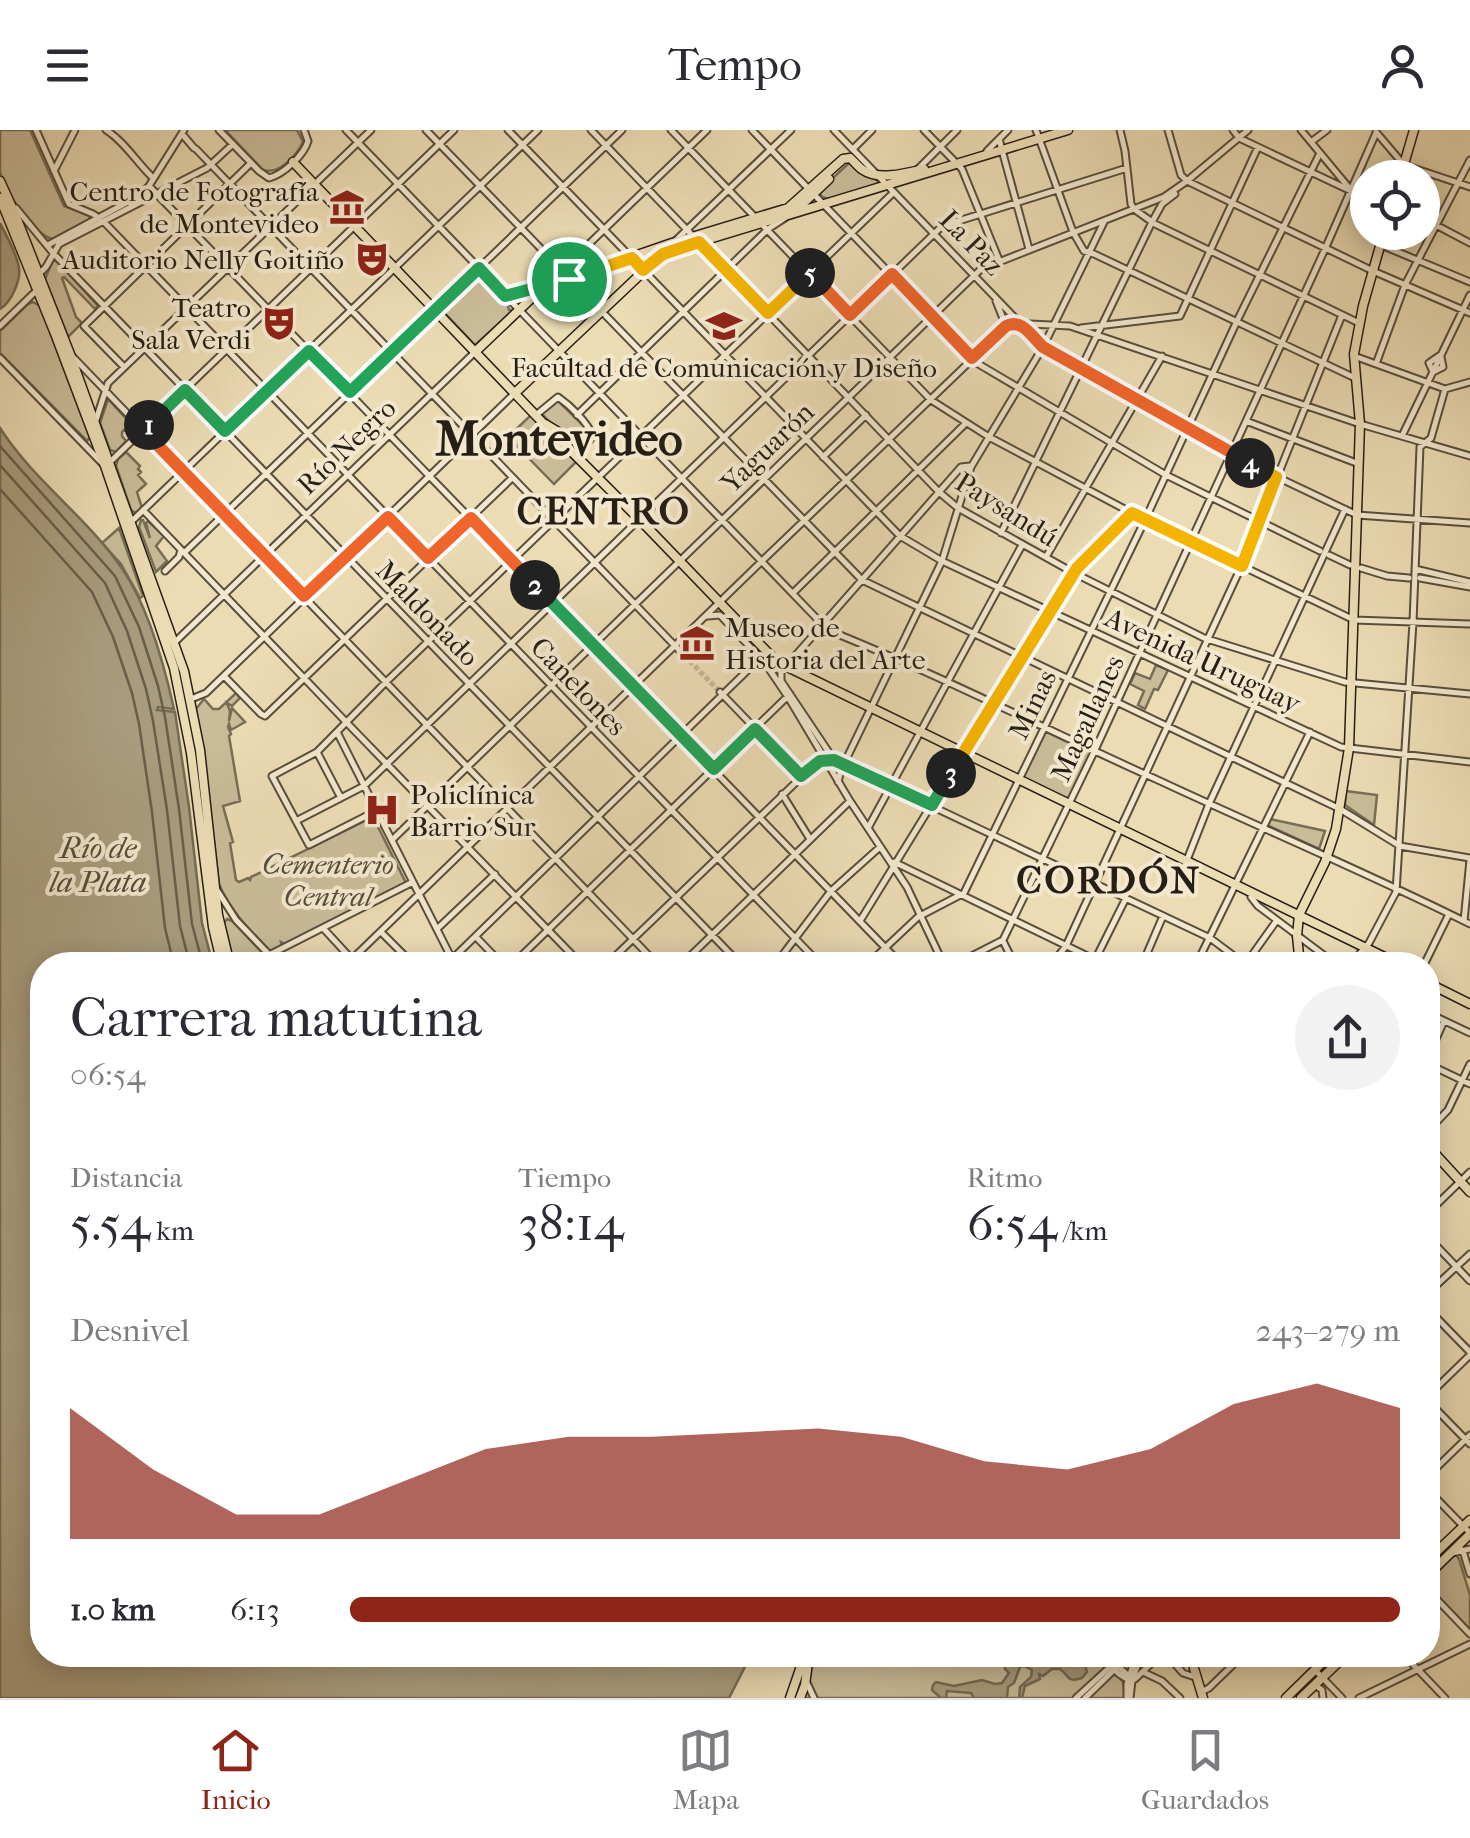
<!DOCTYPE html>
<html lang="es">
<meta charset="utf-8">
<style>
body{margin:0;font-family:"IM FELL French Canon",serif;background:#f2f2f3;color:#2b2b33;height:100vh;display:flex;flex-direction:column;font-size:38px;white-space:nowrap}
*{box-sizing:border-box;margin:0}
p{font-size:32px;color:#7c7c81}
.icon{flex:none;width:55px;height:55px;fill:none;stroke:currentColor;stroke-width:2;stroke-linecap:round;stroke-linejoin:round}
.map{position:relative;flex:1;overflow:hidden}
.details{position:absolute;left:30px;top:822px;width:1410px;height:715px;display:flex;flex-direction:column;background:#fff;border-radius:40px;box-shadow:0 5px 25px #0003}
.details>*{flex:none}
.tools{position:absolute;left:1350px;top:30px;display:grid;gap:20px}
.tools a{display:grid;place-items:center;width:90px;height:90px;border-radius:50%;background:#fff;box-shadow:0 5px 25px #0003;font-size:50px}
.pin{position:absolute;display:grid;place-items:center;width:85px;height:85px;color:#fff;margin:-42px;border:5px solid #fff;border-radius:50%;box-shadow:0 2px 10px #0007}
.km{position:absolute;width:50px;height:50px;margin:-25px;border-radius:50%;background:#222;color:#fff;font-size:28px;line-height:50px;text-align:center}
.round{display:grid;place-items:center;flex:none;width:105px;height:105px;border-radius:52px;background:#f2f2f3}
.overview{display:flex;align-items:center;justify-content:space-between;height:170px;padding:0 40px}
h1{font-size:55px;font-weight:600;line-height:75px}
.metrics{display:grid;grid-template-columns:repeat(3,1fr);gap:15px;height:170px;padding:10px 40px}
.metrics div{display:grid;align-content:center}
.metrics b{font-size:50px;font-weight:600}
.metrics small{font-size:28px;font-weight:400}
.metrics p{font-size:28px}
.chart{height:280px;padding:20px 40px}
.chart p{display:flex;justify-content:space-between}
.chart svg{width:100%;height:180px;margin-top:10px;fill:#8f2418;opacity:.7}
ul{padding:0 40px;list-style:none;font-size:32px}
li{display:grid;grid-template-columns:160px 120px 1fr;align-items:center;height:75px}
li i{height:25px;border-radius:12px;background:#8f2418}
header{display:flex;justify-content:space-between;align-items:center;height:130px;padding:0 40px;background:#fff;font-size:45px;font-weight:600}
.tab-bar{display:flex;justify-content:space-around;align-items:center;height:140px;border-top:2px solid #e1e1e2;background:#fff;font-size:28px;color:#7c7c81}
.tab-bar a{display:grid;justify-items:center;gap:5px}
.tab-bar .current{color:#8f2418}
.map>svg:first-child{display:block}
.green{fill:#cabc99;stroke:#786e57;stroke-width:2.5}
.water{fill:#a99c7e;stroke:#756a54;stroke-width:2.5}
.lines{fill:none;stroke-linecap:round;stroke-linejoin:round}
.shore{stroke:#685e4a;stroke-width:2.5}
.minor-tunnel{stroke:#c4b694;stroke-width:5;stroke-dasharray:5 2.5;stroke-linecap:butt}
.minor-casing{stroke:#584e3d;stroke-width:9}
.major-casing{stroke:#261f15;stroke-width:11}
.minor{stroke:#f3e8ce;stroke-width:5}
.major{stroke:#ecdcb4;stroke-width:8}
.split-1-casing{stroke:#fff;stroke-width:20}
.split-2-casing{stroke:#fff;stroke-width:20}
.split-3-casing{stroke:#fff;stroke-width:20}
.split-4-casing{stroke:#fff;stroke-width:20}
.split-5-casing{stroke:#fff;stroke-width:20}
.split-6-casing{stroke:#fff;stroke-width:20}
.split-1{stroke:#22a559;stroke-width:12}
.split-2{stroke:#f0652b;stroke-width:12}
.split-3{stroke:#22a559;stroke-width:12}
.split-4{stroke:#f5b400;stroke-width:12}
.split-5{stroke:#f0652b;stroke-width:12}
.split-6{stroke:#f5b400;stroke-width:12}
.labels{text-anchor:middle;stroke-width:8;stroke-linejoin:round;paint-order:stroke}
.poi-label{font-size:28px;fill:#261f15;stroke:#f3e8ce;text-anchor:end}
.street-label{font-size:28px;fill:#261f15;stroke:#f3e8ce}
.park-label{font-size:28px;font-style:italic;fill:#574e3d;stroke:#f3e8ce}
.water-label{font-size:30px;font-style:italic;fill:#544b3a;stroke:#f3e8ce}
.district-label{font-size:38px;font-weight:bold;letter-spacing:2.5px;fill:#261f15;stroke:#f3e8ce}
.town-label{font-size:48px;font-weight:bold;fill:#261f15;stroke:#f3e8ce}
</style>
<header><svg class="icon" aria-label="menu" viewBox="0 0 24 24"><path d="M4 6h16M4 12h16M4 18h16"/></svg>Tempo<svg class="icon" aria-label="person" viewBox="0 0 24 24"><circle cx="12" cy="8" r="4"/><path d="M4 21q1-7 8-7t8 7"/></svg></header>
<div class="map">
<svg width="1470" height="1568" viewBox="0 0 1470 1568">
<rect width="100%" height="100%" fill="#ecdcb4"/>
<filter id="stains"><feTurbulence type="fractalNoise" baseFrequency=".002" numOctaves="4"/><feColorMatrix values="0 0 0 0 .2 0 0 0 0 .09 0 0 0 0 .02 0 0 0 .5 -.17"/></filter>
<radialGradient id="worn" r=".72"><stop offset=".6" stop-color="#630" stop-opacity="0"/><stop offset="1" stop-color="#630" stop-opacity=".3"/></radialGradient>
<path class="green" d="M0,0H30L64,76L89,85L90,89L52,109C34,104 3,60 0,41C0,28 0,13 0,0Z
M225,0H297L303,12C296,26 279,45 263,40Z
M850,32L865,46L877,50L879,55L829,69L822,67L819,61Z
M53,130H56L98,176L95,179L64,147L62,148L76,187L82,193L68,207L45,149Z
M479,143L507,172L509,180H514L475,215L441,179Z
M33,172L40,176L90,307L87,311L0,223V201L28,174Z
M108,269L132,295L126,301L124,300L122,302V306L126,311L116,322L110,320L100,293Z
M557,270L590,302V306L578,318L576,319L541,283Z
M531,285L576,332L554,354L508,307Z
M126,322L140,336L138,339L141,342L138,345L146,354L137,362L142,378L136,383L131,380L116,336L118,329Z
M141,390H143L150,408L146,393L148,391L164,406L156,416L167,431L156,442L139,397Z
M119,398L143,466L140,468L121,434L102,413Z
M1156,535L1168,540L1158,560L1154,559L1145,579L1138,575L1144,561L1130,554L1135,543L1150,549Z
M236,563L240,568L232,576L227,573L230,581L229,591L232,578L245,592L231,600L229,594L228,597L231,604L229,606L240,671L223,676L233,712L230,713L236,750L239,752L248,748L250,750L251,747L373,687L406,753L285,814L281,812L282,816L270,821C250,800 230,781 219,754L206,644L196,579L204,569L213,579H219Z
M1044,600L1090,623L1068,671L1021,648Z
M1346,661L1377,665L1374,695L1345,675Z
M1270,689L1325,701L1319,719L1267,695Z
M227,789L232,791L274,835H234L224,793Z
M1452,1425L1457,1426L1459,1429L1470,1465V1501L1428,1457V1449Z
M811,1525H1098L1123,1552L1125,1568H803Z"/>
<path class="water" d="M0,93C6,105 17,124 19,138C21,150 11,173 0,179Z
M0,298C34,351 88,388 123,440C149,478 164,534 174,579L158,577L157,580L175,582L189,677L202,793L213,835H42V1525H751L729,1568H0Z
M1019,1525H1075L1084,1532L1087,1542L1082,1548C1066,1553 1070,1546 1060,1539H1052L1043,1546L1039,1544L1040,1549L1025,1556L1022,1568H1019L1020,1557L1031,1547L1032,1540L1024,1536L1020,1537L1014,1553L1008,1557L1007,1568H974L971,1563L947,1561L946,1568H941L932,1560L933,1555L936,1552L954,1556L982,1550L995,1554L1002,1553L1009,1543L1005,1539V1533L1016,1530Z"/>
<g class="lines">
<path class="shore" d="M0,316L115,446L139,497L158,556L165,587L179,679L192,794L203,835
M0,335L105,453L127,501L146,559L153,591L167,680L180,796L190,835
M0,359L92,462L113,507L132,563L139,594L152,682L165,798L174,835"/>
<path class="minor-tunnel" d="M679,520L720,562"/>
<defs>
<path id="minor" d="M36,0L69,74L93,84L103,91L821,835
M106,0C125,12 137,33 153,48
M219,0L259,41L269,48C284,44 304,25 308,11L304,0
M346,0L822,494L835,503C946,548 1051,602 1160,651C1263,699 1368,743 1470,794
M426,0L862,450L1340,679L1400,716L1470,728
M508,0L900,406L942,431L1341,617L1470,632
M591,0L692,105
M671,0L931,270L989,307L1132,383L1354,490L1470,494
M752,0L975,232L1166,345L1320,421
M834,0L1043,217L1277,347L1357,385L1470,393
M924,0L962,39L999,130
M1036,0L1073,102L1084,121L1094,124L1355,248
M1120,0L1125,21L1131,74L1134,79L1155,94L1359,193
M1168,0L1181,45L1187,51L1373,141L1470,183
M1233,0L1239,8L1368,69
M1301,0L1350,59
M1376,2L1404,35L1470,57
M182,4L194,18
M999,9L1029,119
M1311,12L1327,0
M196,19L679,520
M853,19L872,0
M987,21L1008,0
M917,40L957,0
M54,41L75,0
M149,56L902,835
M16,78L53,123L741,835
M1422,90L1434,94L1470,113
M674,112L791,0
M700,113L939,362L958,378L1074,443L1204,508L1345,552L1470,564
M48,115L137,67L149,56L184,0
M1381,115L1470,152
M561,141L707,0
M39,144L46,137L59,114L207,38L233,14
M505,166L551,153
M996,171L1006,196
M0,196L37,160
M1081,198L1180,186L1258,17
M72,226L658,835
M1354,226L1445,259
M0,228L102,333
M1376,234L1405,155L1470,30
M124,237L84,196L251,33
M1433,242L1429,233L1439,226
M1433,242L1443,237L1441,227
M1445,259L1470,252
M536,285L558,267C571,276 587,292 593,306L576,326
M577,285L768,99L785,88
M1246,291L1359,334
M95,293L108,253L371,0
M1402,306L1470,165
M823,327L866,285
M110,332L454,0
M143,380L349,595L582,835
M131,392L538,0
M1001,403L1152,92L1162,74L1175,64
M184,423L622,0
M1329,425L1350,435
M1046,427L1162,226
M1361,438L1387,446L1409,448
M1415,439L1470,452
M165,441L179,427L181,420
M1420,448L1470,457
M794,462L966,293
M708,486L720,485L765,533L788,567L850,671L907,757L944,835
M175,512L475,222
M224,546L261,584L265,586L512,348
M720,562L801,646
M191,569L206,563L515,263
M337,602L455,835
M317,622L341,668
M834,630L781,551V542L961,337L970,336
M838,652L841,640L942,431L971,337L1043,217L1104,92
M782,664L810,709
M376,681L309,715L272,646L317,622L386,552L893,63
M296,691L364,656L939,99L952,93L1127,38
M868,698L1022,415
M392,710L981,139L1164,67L1187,51L1248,0
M894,732L1106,835
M1185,735L1209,674L1345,379
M217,760L236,790L279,835
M1251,767L1258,776L1337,835
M860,791L1074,443L1132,383
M1464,791L1470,730
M323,798L357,835
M437,799L495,744
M381,802L404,825
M476,807L503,835
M1003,811L1015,835
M269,825L413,752
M1095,830L1126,768
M346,835L762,431L1010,193L1070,196L1360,294L1470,326
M446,835L755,533L759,526
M512,835L790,564
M606,835L816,633L834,630L1210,808L1246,835
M681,835L850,671
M775,835L831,761L880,717
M867,835L918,787L964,763L1145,390L1237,191L1320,23
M954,835L1003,810L1095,620L1325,119L1376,3
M1051,835L1066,816L1242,435L1342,185
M1142,835L1163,786
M1196,835L1310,602
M1245,835L1277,790
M1350,835L1369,813L1396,762L1413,492L1420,317L1431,308L1445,259
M1424,835L1449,784
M1428,883L1470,903
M1428,927L1444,891
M1428,934L1470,954
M1428,1001L1448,980L1470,934
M1428,1083L1470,1042
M1428,1107L1470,1151
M1428,1163L1470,1124
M1428,1179L1470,1222
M1428,1266L1470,1225
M1428,1271L1470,1314
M1428,1346L1470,1305
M1428,1360L1470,1403
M1457,1416L1463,1421L1470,1444
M1452,1423L1470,1419
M1428,1460L1470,1504
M1100,1525L1119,1544L1129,1550
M1106,1525L1131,1548
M1167,1525L1183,1543L1195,1547
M1300,1525L1306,1531
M1404,1525L1445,1568
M1315,1540L1342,1568
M1143,1542L1162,1551L1180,1568
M1135,1549L1160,1525
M807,1553L814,1568
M1315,1555L1322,1560L1323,1568
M1201,1562L1209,1558L1243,1525
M1076,1568L1123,1525
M1085,1568L1117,1537
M1127,1568V1554L1136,1525
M1130,1568L1132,1551L1141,1525
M1359,1568L1470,1514"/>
<path id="major" d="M850,28C855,32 858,37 863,40C879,51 907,43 924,39
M293,32L544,294L553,309L569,319L643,393L777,532L1401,835
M1400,48L1414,0
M0,51L15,84L70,224L184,541L200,620L218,785L230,835
M0,68L56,206L105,336L174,538L191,623L213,797L222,835
M796,80L829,49
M475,222L538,162L559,152L672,113L788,78L843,29L850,28
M515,263L663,123L1068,0
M545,294L560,303L569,319
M1300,835L1297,806L1299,785L1325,732L1336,699L1349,618L1360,294L1354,224L1363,176L1384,102
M1428,853L1470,874
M1428,1016L1470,1062
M1428,1430L1470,1390
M1428,1445L1470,1404
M1190,1525L1203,1568
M790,1568L800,1539L802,1525
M800,1568L805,1555L809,1525
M1286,1568L1330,1525
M1301,1568L1346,1525"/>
</defs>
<use href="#minor" class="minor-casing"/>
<use href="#major" class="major-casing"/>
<use href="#minor" class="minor"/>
<use href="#major" class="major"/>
</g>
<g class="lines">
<defs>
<path id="split-1" d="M149,295L185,260L225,301L309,221L350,262L479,138L505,166L569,149"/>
<path id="split-2" d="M149,295L143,300L304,466L388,387L428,428L471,388L535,455"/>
<path id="split-3" d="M535,455L714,639L755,599L801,646L820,631L834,630L932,675L951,643"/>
<path id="split-4" d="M951,643L1077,438L1132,383L1242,436L1276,347L1250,333"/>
<path id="split-5" d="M810,143L850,185L892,144L972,228L1006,196C1022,188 1032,207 1043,217L1250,333"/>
<path id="split-6" d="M569,149L632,128L643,140L663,124L699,112L768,183L810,143"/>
</defs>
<use href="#split-1" class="split-1-casing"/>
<use href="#split-2" class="split-2-casing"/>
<use href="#split-3" class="split-3-casing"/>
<use href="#split-4" class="split-4-casing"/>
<use href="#split-5" class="split-5-casing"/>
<use href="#split-6" class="split-6-casing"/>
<use href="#split-1" class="split-1"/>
<use href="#split-2" class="split-2"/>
<use href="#split-3" class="split-3"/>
<use href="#split-4" class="split-4"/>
<use href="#split-5" class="split-5"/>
<use href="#split-6" class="split-6"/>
</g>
<defs>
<symbol id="museum-bare" viewBox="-9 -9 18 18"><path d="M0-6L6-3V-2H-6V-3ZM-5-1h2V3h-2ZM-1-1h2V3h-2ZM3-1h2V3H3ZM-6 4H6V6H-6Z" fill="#8f2418" stroke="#f3e8ce" stroke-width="2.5" paint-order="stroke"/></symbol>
<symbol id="theatre-bare" viewBox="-9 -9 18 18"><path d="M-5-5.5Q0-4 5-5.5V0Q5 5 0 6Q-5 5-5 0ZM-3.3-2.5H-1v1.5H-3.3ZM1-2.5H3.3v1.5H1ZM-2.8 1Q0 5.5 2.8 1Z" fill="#8f2418" stroke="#f3e8ce" stroke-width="2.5" paint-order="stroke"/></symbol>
<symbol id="university-bare" viewBox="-9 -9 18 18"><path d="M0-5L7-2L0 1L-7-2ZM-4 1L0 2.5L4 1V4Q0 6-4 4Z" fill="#8f2418" stroke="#f3e8ce" stroke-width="2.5" paint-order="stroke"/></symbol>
<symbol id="hospital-bare" viewBox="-9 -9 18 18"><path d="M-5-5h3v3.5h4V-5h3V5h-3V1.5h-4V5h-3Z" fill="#8f2418" stroke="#f3e8ce" stroke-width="2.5" paint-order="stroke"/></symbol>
</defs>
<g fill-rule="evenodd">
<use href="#museum-bare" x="322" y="52" width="50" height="50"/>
<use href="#theatre-bare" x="347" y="104" width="50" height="50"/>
<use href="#theatre-bare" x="254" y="168" width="50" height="50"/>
<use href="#university-bare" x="699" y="171" width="50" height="50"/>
<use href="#museum-bare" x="672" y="488" width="50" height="50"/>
<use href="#hospital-bare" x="357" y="655" width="50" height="50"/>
</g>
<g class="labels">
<g class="poi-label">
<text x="319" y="71">Centro de Fotografía<tspan x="319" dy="32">de Montevideo</tspan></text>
<text x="344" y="139">Auditorio Nelly Goitiño</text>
<text x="251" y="187">Teatro<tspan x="251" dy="32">Sala Verdi</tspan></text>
<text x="724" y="247" text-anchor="middle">Facultad de Comunicación y Diseño</text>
<text x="725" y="507" text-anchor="start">Museo de<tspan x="725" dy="32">Historia del Arte</tspan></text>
<text x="410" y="674" text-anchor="start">Policlínica<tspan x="410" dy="32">Barrio Sur</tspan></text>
</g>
<g class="street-label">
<text transform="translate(972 112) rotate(46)" y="10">La Paz</text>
<text transform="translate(346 316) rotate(-44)" y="10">Río Negro</text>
<text transform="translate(767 317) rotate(-44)" y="10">Yaguarón</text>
<text transform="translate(1007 379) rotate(32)" y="10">Paysandú</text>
<text transform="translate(428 483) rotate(46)" y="10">Maldonado</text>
<text transform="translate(1203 530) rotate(25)" y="10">Avenida Uruguay</text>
<text transform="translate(579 556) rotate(46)" y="10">Canelones</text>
<text transform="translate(1032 574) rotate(-64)" y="10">Minas</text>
<text transform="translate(1087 588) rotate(-65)" y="10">Magallanes</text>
</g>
<g class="park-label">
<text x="328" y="744">Cementerio<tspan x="328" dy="32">Central</tspan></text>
</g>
<g class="water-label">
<text x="98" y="728">Río de<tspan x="98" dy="34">la Plata</tspan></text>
</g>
<g class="district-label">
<text x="604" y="394">CENTRO</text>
<text x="1109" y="763">CORDÓN</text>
</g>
<g class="town-label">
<text x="559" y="325">Montevideo</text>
</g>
</g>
<rect width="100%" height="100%" filter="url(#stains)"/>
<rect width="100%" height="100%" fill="url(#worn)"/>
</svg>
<div class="tools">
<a><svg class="icon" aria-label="locate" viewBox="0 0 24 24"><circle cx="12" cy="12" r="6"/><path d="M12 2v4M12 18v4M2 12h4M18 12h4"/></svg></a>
</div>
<div class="pin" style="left:569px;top:149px;background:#1e9e55"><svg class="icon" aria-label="arrive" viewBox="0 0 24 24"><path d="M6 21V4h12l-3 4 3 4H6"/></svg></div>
<b class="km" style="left:149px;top:295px">1</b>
<b class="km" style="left:535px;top:455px">2</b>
<b class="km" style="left:951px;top:643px">3</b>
<b class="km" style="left:1250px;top:333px">4</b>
<b class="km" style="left:810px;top:143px">5</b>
<section class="details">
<div class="overview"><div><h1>Carrera matutina</h1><p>06:54</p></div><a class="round"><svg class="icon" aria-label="share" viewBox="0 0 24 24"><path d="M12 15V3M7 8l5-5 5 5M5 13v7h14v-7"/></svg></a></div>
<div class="metrics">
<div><p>Distancia</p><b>5.54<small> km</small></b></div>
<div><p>Tiempo</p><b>38:14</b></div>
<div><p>Ritmo</p><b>6:54<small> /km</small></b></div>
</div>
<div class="chart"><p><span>Desnivel</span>243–279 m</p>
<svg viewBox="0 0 160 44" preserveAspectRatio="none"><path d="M0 44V12L10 27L20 38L30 38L40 30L50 22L60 19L70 19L80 18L90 17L100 19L110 25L120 27L130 22L140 11L150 6L160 12V44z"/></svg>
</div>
<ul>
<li><b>1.0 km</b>6:13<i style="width:100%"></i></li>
</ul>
</section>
</div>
<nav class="tab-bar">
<a class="current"><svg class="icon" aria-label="home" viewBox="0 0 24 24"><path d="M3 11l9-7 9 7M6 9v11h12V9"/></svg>Inicio</a>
<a><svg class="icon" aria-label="map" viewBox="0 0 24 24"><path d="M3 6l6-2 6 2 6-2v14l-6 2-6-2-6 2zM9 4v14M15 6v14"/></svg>Mapa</a>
<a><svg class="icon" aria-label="saved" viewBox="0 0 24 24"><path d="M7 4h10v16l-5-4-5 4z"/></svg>Guardados</a>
</nav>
